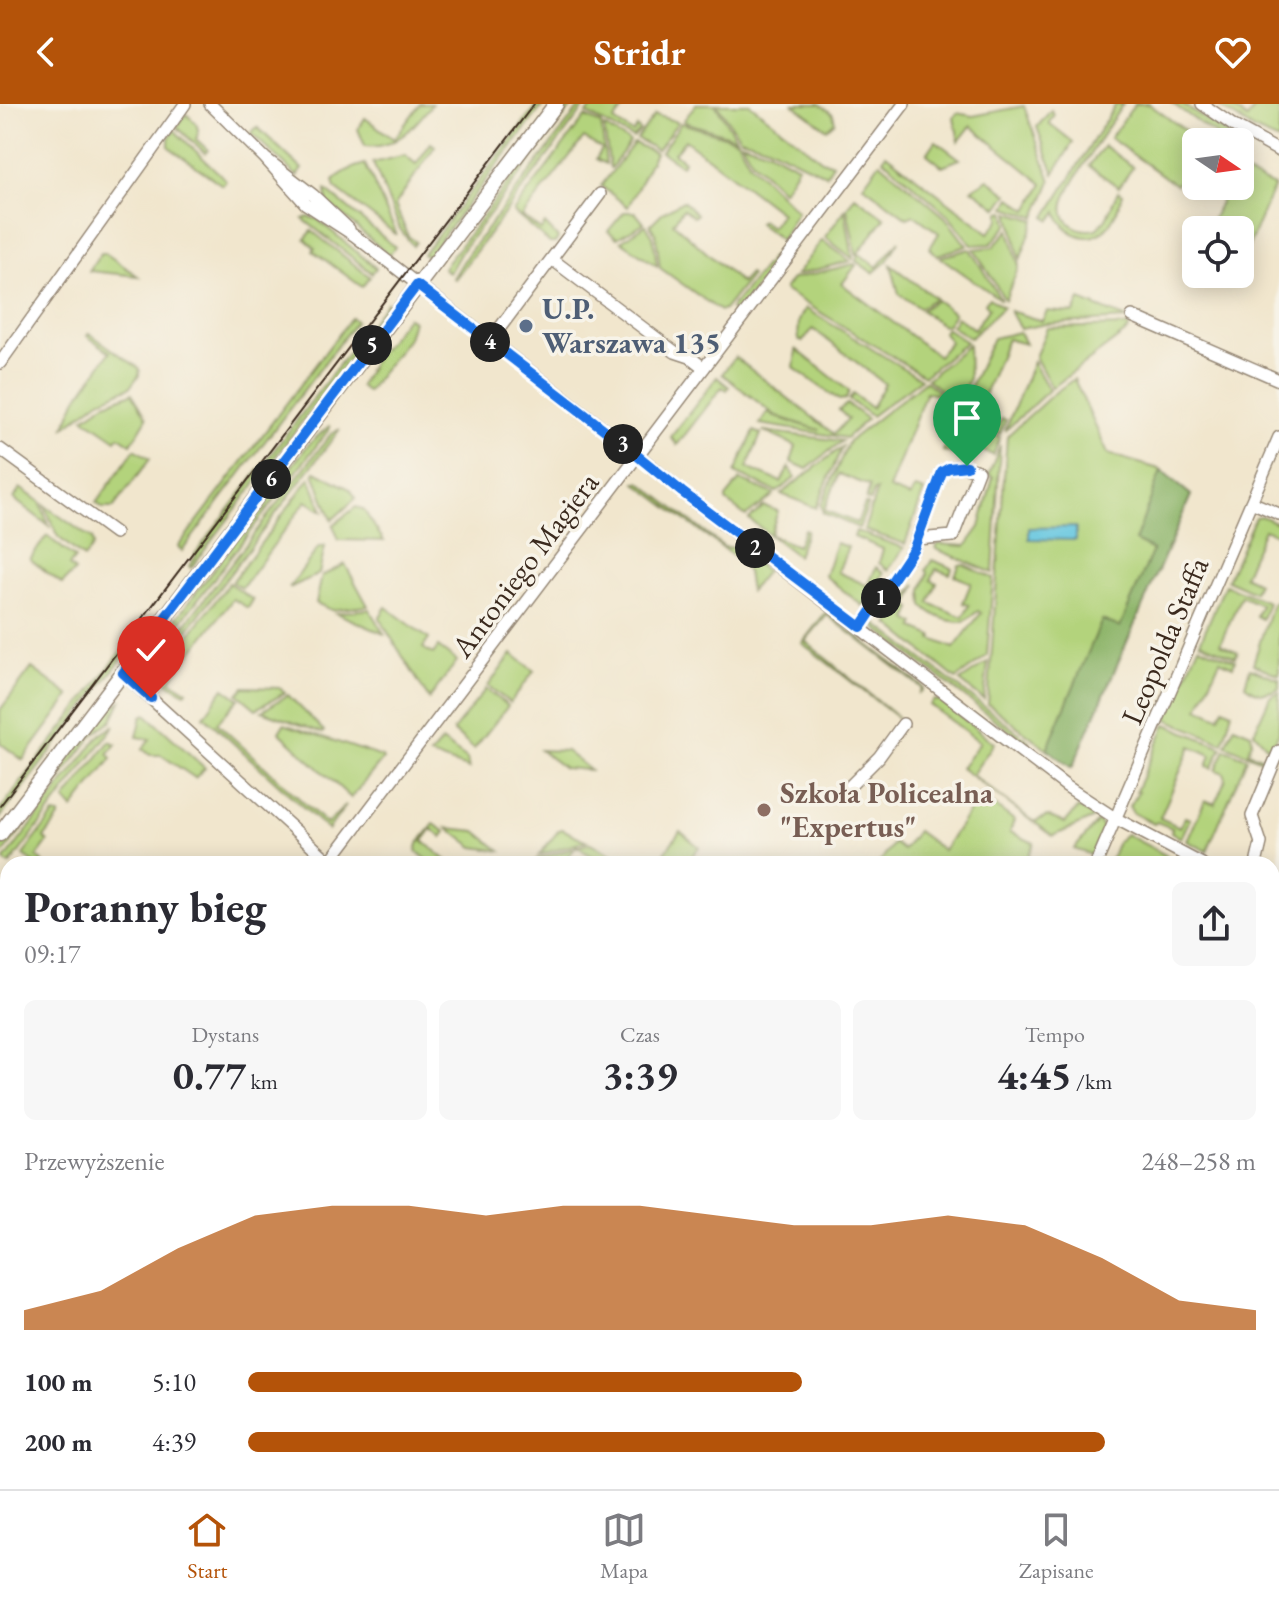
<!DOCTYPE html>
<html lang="pl">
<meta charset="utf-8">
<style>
body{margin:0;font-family:"EB Garamond",serif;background:#f7f7f7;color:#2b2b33;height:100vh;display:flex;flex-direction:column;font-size:30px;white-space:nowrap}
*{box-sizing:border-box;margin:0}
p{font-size:26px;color:#7c7c81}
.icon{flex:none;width:44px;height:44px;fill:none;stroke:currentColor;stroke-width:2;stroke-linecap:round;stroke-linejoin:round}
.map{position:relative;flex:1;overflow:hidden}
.side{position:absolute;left:0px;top:752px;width:1280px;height:634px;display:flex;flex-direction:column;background:#fff;border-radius:24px 24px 0 0;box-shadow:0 4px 20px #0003}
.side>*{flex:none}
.needle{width:52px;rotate:103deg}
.fabs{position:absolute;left:1182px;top:24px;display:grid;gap:16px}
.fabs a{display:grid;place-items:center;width:72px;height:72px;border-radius:12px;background:#fff;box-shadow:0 4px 20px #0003;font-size:40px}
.pin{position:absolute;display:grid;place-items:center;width:68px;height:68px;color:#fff;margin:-82px -34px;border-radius:50% 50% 50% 0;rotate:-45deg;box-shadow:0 0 8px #0007}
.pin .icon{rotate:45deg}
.km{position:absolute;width:40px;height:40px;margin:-20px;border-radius:50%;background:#222;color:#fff;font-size:22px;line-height:40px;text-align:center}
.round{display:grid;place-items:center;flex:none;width:84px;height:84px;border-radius:12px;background:#f7f7f7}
.overview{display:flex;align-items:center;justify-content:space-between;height:136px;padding:0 24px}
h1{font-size:44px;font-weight:700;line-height:60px}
.stats{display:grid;grid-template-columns:repeat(3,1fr);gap:12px;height:136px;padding:8px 24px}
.stats div{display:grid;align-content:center;border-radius:12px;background:#f7f7f7;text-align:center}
.stats b{font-size:40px;font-weight:700}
.stats small{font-size:22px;font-weight:400}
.stats p{font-size:22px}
.chart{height:224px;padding:16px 24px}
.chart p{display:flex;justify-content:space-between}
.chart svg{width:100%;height:144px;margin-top:8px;fill:#b45309;opacity:.7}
ul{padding:0 24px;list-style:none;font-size:26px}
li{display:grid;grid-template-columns:128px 96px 1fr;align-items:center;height:60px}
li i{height:20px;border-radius:10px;background:#b45309}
header{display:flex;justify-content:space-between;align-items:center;height:104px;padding:0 24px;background:#b45309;color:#fff;font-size:36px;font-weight:700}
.tab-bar{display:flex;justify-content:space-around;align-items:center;height:112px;border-top:2px solid #e1e1e2;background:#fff;font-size:22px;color:#7c7c81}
.tab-bar a{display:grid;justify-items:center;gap:4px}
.tab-bar .selected{color:#b45309}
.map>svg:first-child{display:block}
.green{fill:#b3d37b;stroke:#777e4c;stroke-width:2}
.forest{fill:#8eb56b;stroke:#647044;stroke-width:2}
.water{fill:#62c6e0;stroke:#4e787f;stroke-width:2}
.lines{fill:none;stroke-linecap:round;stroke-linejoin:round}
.canal{stroke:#62c6e0;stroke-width:12}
.minor-casing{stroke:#968876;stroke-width:14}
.major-casing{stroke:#968876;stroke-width:17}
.minor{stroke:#fff;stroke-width:11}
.major{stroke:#fff;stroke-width:14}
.tram{stroke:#3b2a1e;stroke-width:2}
.route-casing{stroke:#fff;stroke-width:16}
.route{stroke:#1a73e8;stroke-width:10}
.service-dot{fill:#5c6f8a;stroke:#f7f3e8;stroke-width:3}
.education-dot{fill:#8d6e63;stroke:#f7f3e8;stroke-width:3}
.labels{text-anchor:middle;stroke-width:7;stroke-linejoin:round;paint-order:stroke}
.service-label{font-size:30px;font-weight:bold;fill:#4e5e75;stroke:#f7f3e8;text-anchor:start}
.street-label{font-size:30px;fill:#3b2a1e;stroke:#f7f3e8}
.education-label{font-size:30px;font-weight:bold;fill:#785e54;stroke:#f7f3e8;text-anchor:start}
</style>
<header><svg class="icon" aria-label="back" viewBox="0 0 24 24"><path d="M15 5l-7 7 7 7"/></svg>Stridr<svg class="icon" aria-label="heart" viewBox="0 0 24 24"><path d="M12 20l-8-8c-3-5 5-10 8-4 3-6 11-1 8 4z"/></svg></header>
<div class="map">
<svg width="1279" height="1385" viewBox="0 0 1279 1385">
<rect width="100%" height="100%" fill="#f7f3e8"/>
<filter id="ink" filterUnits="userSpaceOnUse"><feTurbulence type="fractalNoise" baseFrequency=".0125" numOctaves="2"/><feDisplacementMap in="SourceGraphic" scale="16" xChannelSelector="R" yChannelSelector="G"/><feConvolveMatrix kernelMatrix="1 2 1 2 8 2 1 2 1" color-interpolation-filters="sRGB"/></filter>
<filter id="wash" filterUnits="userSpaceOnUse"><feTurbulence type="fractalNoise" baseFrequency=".006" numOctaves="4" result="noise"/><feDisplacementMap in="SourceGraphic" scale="32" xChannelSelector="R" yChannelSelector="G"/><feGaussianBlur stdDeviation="1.8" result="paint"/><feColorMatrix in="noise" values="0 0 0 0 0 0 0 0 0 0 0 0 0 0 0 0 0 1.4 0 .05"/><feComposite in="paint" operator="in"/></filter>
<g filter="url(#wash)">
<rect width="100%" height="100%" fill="#f1e6cd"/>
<path class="green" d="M420,0H432C415,22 396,46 365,42L358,25L365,14L394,35Z
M538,0H544L427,153L423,150Z
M568,0H574L462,146L449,169L443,164Z
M582,0H587L455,175L453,174L467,151Z
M595,0H627L614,17L633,29L637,23L640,27L633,34L587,10Z
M696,0H715L736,34L685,18L684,16Z
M717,0H750L822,56L833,60L826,71L767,42L740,34Z
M793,0H820L833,10L835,18L827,25Z
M1116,0H1123C1111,19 1067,82 1064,99C1060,120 1080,129 1097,125L1106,115L1118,87L1123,90C1119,101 1115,115 1106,124C1089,143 1063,129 1057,108L1051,116L1046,113Z
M1135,0H1149L1201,38H1196V53L1176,81L1110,34Z
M1173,0H1182L1239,38H1226Z
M1215,0H1227L1247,15L1258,0H1279V37L1256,27Z
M1024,2L1051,77L1036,113L1006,103L1011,94L1028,106L1043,80L971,22L959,37L954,14L957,9L973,12Z
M1051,6L1054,10L1049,19L1073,38L1054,70L1037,23Z
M186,10C194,17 202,23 196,35L208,46L205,49L177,23Z
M655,11L678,18L657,46L637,35Z
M585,13L601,20L606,60L596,55L602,45L584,34L522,113L541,126L545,120L558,134L555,139H550L513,108Z
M681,19L737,36L750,60L797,107L781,136L758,119L761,116L771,123L781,109L685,36L674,49L684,57L681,61L661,48Z
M257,23L302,65L297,72L251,29Z
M604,23L630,38L611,64H610Z
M174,26L226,76L222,81L169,43V34Z
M936,37L960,55L942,62L927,50Z
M741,38L767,46L798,62L783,87L752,57Z
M431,39L435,42L395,101L408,132L416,138L413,142L400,125L373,59L405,51L416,60Z
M634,39L655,49L628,103L601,82Z
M1104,42L1133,63L1119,83L1089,62Z
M886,50L989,129L1000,115V108L1005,107L1008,121L991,140L972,141L947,110L883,55Z
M880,58L945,113L967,142L937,151L930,144L939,129L914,111L907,114L863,81Z
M365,60L397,131L335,84L333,77C342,68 353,63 365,60Z
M1240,67L1274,82L1243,155L1240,154V126H1208L1227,82H1240Z
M988,75L1008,90L998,104L972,85Z
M326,86L395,143L389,151L327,98Z
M855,92L885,114L858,149L877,163L899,137L887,157L873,169L856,157L858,149L856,150L847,104Z
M683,97L697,110L694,113L683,105L673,119L741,179L749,170L751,172L724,206L720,207L660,164L656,131L650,121L662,109Z
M845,106L853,155L825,133Z
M624,108H635L644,119L617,134L608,127Z
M1009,108L1035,116L1020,156Z
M308,113L317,115L376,164L372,169L303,115Z
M646,121L653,132L657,162L621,137Z
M1009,126L1019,162L1005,196L974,145L993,143Z
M312,127L370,173L362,183L313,147L315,144L305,135Z
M822,136L850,157L796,171Z
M970,145L1001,196L940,153Z
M777,147L781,151L736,209L730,205Z
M101,149H105L138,172L89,167Z
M854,160L856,161L842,180L938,252L950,238L943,228L946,224L966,238L924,272L784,186L792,175Z
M891,161L935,194L919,204L899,190Z
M989,194L1003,203L970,234L951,222L957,213L974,225L989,204L985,199Z
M936,196L954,209L947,221H942L921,206Z
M1080,196L1127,215L1046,220L1020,225L1010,207L1042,217L1047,207L1074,209Z
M387,198L391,201L388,204L191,464L189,462L196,452L195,450Z
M805,204L921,275L871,312L849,296L853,290L871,304L885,280L813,225L802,238L798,235L799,217Z
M407,213L413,217L408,234L367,288L360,282L373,257Z
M351,214L356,217L182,447L178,443Z
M1128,222L1129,226L1052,284L1035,253L1047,224Z
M1019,228L1025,240L1007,235L975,313L998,321L1002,315L1006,316L1000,330L956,313L993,234Z
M89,229L140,265L139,271L130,283L100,296L65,323L76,296L110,248L87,232Z
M968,241L969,274L958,300L927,275Z
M796,245L849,287L846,295L839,296L794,264Z
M735,253L834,330L848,315L839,306L847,300L867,315L846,334L760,320L768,308L775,313L820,326L776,312L722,270Z
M1033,258L1049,286L1005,327Z
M717,273L729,283L727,286L722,283L677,341L671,333Z
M1074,275L1108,350L1159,365L1191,391L1072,664L988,600L1007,332L1053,290Z
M925,277L945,293L926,288L889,385L910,393L915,384L924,387L905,440L864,426L877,386L874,387L870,397L866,396L870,382L839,370L824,406L857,419L865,400L868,401L859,424L823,409L821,401L849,337Z
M132,289L147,314L131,340L119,332L116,336L84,314L106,299Z
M955,316L1000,333L993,351L965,340L959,352L943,347Z
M329,322L330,324L154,552L151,548L308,341Z
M340,325L163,558H161L158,556L299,371L331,330Z
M754,327L761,330L747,364L781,378L789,363L795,374L777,388L735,369Z
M763,327L842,337L807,365L791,358L796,342Z
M1000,341L993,469L936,445L938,440L966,442L980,423L993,373L989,371Z
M842,343L816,404L781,390Z
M135,345L150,355L113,404H103L96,399Z
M315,367L350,385L356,394L332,416L314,369Z
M310,374L323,407L306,397L242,484L232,478Z
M740,376L774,390V391L746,412L726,397V393Z
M640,378L724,443L738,444L766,467L750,487L747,468L737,455L636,379Z
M20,384L40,398L49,422L14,395Z
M44,401L92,435L93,442L84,454L58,433Z
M764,402L778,407L770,431L797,442L804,425L807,426L797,452L749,415Z
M356,403L363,405L384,437L339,436L333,421Z
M1261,412L1279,420V431L1264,425L1244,472L1258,479L1254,488L1227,476L1255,413Z
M856,427L904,444L888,466L879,459L883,445L854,433Z
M47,432L75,454L69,462L75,467L62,480L30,455Z
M836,439L848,443L838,468L868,482L876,463L884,469L863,502L825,472Z
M325,442L319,470L289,484L319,443Z
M932,456L952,464L950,470L936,465L931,476L937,479L929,499L963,513L969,501L963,499L971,479L955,472L959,461L963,460L993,474L987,552L956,575L889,520L917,480L908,502L912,504L908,515L915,520L914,524L933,532L932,535L954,544L981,509L978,507L964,518C946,518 936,513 923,502L922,486L928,469L926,466Z
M345,460L368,502L331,506L316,499L322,472Z
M229,479L253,496L248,504L233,495L174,571L171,577L187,587L185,589L169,580L160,570Z
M1225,481L1268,498L1262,515L1256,512L1261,501L1241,492L1220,540L1238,548L1235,553L1200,538Z
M1279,495V571L1253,560L1272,500Z
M386,503L429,535L423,544L433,550L438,543L457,557L429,595L379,514Z
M369,505L384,530L336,509Z
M825,509H827L923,583V586L920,588L922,584L827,511L805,537L898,614L802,539Z
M874,518L1029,637L1026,640L877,525Z
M1199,542L1235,556L1233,562L1220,556L1199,604L1219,613L1224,604L1232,608L1223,639L1167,615Z
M122,546L126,549L0,714V706Z
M512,550L534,567L510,599L488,582Z
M988,558L984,596L960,577Z
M32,564L70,592L23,656L0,639V606Z
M1250,564L1279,575V584C1266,591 1257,591 1245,581Z
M244,583L280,584L285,589L256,605L238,590Z
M224,584L239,595L217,619L327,720L346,701L328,726L204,612Z
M486,585L508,602L474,645L453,627Z
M1279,588V628L1271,647L1254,628L1270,593Z
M288,591L324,627L323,629L262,607Z
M934,596L941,597L994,639L972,671L1033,718L1047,712L1065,719L1078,704L1093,711L1092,715L1053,732L961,664L980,638L930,601Z
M121,597L112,616L94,630L0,754V745L105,607Z
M146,610L205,664L195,674L161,651H150L143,645L150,635L137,633L142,612Z
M284,620L382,653L383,655L351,694L279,628Z
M1166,620L1222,643L1212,664L1207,662L1211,651L1191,642L1160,714L1180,723L1185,713L1190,715L1181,734L1171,728L1172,724L1157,718L1154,720L1133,709L1129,702L1138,688L1136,687Z
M115,621L10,760H8L4,757L100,631Z
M1234,622L1251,629L1252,637L1248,648L1263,654L1266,647L1269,650L1266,658L1226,641Z
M110,637L116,640L108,650L112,654L73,705L65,696Z
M442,637L467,655L469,665L430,651Z
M1225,645L1247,654L1207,747L1187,737L1205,696L1215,700L1226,674L1224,669L1216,666Z
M540,646L566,647L590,666L564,664Z
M980,691L1014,716L1010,728L1034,739L1025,760H878L894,739L903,746L917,727L943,746Z
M54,710L59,711V714L44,734L48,738L37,753L45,760H35L23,751Z
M1099,716L1102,725L1092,751L1074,745Z
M434,720L446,728L442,733L432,725L423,737L451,760H433L416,747L418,740Z
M448,724L476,727L501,747L474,743Z
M562,725L587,737L539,751L559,726Z
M680,727L699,743L686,760H657Z
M1126,730L1131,733L1177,757L1175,760H1109L1118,737Z
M590,739L622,756L620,760H602L577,742L561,760H533L537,755Z"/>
<path class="forest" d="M1161,367L1191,391L1072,664L1047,645L1102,516L1120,523L1153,446L1135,437Z
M0,1039L8,1042V1378H104L102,1385H0Z"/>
<path class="water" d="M1076,423V436L1029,435V424Z"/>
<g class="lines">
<path class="canal" d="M0,1027L8,1029
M0,1220L8,1214
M97,1385L98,1378"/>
</g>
</g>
<g filter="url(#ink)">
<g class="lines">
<defs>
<path id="minor" d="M210,0L265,54L313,91L349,125
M1202,0L1234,22L1279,47
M265,54L306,100L355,132L638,351L682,388L1066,682L1115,714L1202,760
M553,156L675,248L690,253L704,264
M1132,212L1279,276
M490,237L600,90
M0,259L185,0
M0,345L115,429
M1251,398L1279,410
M861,523L914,444L917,435L953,432L978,367C965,362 954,360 942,368L917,435
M123,569L332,760
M847,685L879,653L903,620
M328,760L904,0
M1096,760L1279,333
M1256,760L1261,739L1252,712L1279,647
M1272,797L1279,800
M1272,1189L1279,1192
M1055,1378L1077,1385
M269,1385L277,1378
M823,1385L826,1378"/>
<path id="major" d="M0,730L556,0
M1272,1112L1279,1096
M1148,1385L1151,1378
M1168,1385L1170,1378"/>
</defs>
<use href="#minor" class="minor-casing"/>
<use href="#major" class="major-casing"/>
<use href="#minor" class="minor"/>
<use href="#major" class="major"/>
<path class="tram" d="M0,702L534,0"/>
</g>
</g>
<g class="lines" filter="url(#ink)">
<defs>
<path id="route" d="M151,594L123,569L417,181L623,340L682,388L861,523L914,444L942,368L949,364L967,362"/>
</defs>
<use href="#route" class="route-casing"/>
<use href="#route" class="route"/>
</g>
<circle class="service-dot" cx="526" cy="222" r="8"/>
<circle class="education-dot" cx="764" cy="706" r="8"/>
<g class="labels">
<g class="service-label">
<text x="542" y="215">U.P.<tspan x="542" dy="34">Warszawa 135</tspan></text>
</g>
<g class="street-label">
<text transform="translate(525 461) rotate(-53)" y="10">Antoniego Magiera</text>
<text transform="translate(1165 537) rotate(-67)" y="10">Leopolda Staffa</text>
</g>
<g class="education-label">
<text x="780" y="699">Szkoła Policealna<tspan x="780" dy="34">"Expertus"</tspan></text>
</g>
</g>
</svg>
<div class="fabs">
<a><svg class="needle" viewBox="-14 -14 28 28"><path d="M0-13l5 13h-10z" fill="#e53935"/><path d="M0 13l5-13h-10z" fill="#7c7c81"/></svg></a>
<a><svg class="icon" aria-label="locate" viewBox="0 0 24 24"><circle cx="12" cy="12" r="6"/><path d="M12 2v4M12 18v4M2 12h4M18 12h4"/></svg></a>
</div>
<div class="pin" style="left:967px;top:362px;background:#1e9e55"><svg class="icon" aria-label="arrive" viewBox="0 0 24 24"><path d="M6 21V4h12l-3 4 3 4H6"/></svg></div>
<div class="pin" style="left:151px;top:594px;background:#d93025"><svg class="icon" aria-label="check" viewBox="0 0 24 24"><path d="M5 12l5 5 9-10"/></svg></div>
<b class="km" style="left:881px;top:494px">1</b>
<b class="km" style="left:755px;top:444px">2</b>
<b class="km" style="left:623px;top:340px">3</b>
<b class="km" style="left:490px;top:238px">4</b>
<b class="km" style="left:372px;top:241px">5</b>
<b class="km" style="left:271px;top:375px">6</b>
<section class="side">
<div class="overview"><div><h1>Poranny bieg</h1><p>09:17</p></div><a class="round"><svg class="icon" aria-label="share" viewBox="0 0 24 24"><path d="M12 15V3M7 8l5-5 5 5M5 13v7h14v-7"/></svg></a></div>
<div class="stats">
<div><p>Dystans</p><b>0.77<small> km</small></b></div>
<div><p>Czas</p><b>3:39</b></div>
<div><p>Tempo</p><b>4:45<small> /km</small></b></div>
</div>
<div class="chart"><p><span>Przewyższenie</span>248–258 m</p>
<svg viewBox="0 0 160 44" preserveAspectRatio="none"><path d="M0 44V38L10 32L20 19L30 9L40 6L50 6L60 9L70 6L80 6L90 9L100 12L110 12L120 9L130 12L140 22L150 35L160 38V44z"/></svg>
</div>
<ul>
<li><b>100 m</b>5:10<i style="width:55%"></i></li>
<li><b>200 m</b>4:39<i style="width:85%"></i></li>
</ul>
</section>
</div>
<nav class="tab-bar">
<a class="selected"><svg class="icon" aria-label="home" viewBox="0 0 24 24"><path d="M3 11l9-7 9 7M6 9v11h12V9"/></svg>Start</a>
<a><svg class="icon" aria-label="map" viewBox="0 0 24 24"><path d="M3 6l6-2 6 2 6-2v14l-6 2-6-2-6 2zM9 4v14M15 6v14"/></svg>Mapa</a>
<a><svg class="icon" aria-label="saved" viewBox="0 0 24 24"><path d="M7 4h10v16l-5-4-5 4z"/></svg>Zapisane</a>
</nav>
